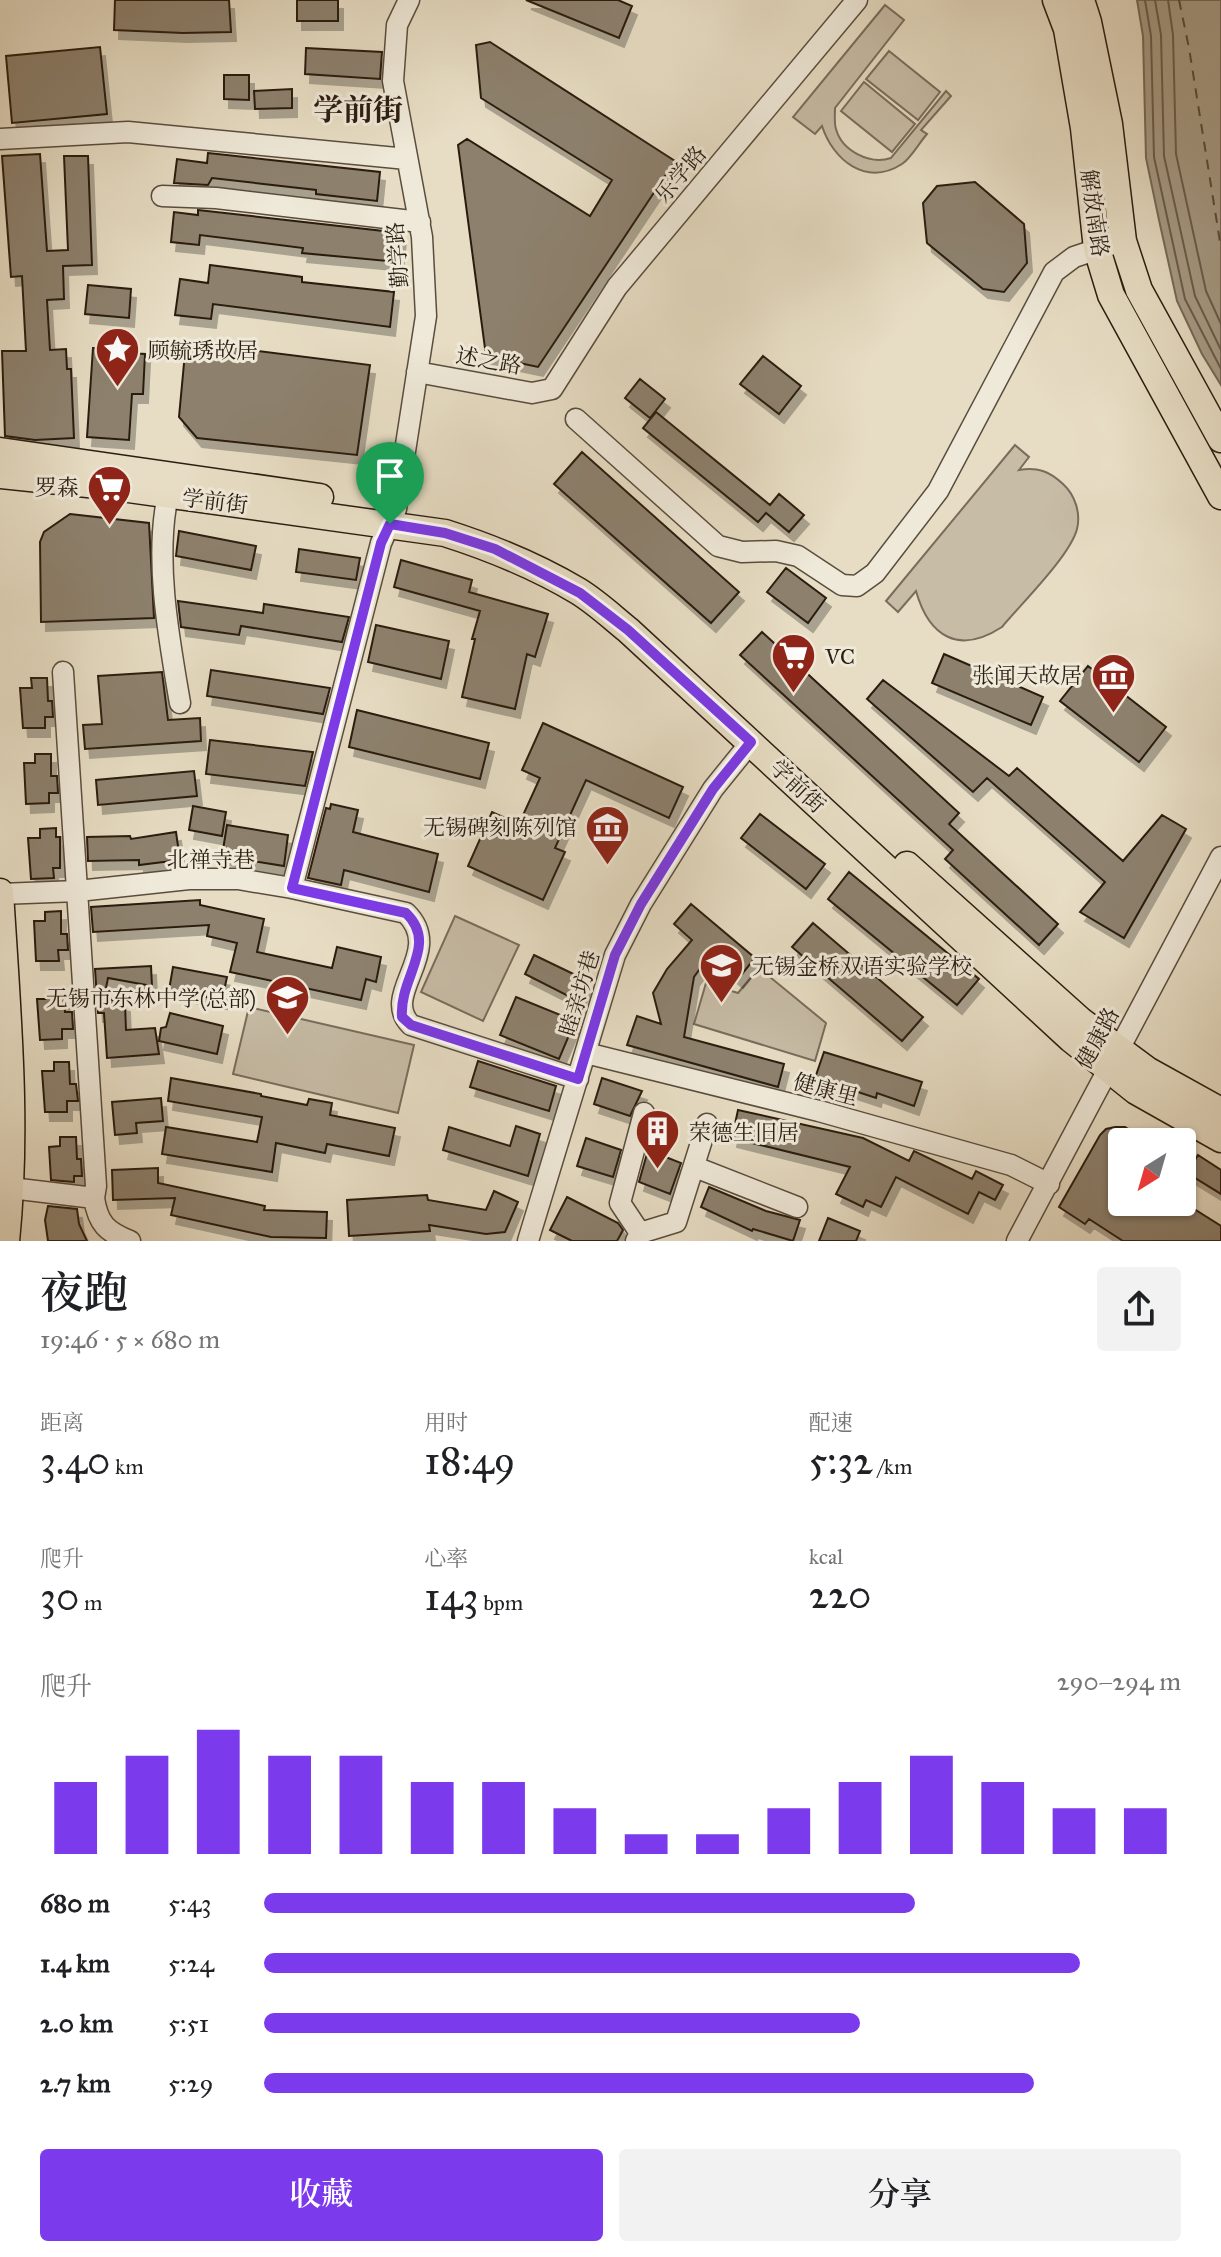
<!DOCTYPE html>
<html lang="zh">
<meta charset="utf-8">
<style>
body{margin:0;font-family:"IM FELL Great Primer","Noto Serif SC",serif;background:#f2f2f2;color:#202124;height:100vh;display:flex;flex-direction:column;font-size:30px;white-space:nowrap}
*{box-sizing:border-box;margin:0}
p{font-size:26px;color:#757577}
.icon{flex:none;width:44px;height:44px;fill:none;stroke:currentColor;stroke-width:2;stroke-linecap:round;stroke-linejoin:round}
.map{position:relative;height:1241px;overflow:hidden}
.drawer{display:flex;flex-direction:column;background:#fff;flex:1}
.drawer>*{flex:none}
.needle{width:52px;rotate:217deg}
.controls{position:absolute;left:1108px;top:1128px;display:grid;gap:16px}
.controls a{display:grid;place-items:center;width:88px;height:88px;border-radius:8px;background:#fff;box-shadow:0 2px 6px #0004;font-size:40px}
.pin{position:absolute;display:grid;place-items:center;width:68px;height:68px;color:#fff;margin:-82px -34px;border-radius:50% 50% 50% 0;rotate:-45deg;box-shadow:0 0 8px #0007}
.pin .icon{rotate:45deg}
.round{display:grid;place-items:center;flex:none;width:84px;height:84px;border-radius:8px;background:#f2f2f2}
.summary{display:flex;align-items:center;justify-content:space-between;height:136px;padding:0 40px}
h1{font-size:44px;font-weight:600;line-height:60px}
.figures{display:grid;grid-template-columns:repeat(3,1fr);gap:12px;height:136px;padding:8px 40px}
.figures div{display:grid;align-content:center}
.figures b{font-size:40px;font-weight:600}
.figures small{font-size:22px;font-weight:400}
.figures p{font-size:22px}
.chart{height:224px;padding:16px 40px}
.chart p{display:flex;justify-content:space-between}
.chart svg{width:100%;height:144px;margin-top:8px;stroke:#7c3aed;stroke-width:6}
.button{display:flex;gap:16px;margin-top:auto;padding:16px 40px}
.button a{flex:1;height:92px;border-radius:8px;background:#7c3aed;color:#fff;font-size:32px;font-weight:600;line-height:92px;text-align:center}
.button a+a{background:#f2f2f2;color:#202124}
ul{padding:0 40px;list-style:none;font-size:26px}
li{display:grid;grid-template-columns:128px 96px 1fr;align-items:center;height:60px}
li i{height:20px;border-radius:10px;background:#7c3aed}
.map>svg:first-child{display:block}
.green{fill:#c7bca6;stroke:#796c5c;stroke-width:2}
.water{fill:#a79c87;stroke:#756958;stroke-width:2}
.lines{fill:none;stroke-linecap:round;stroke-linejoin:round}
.shore{stroke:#695c4c;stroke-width:2}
.ferry{stroke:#56493a;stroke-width:2;stroke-dasharray:10 8;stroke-linecap:butt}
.building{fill:#8d816e;stroke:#2b1d11;stroke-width:2;filter:url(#shadow)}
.minor-casing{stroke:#5a4d3e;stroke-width:23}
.major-casing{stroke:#2b1d11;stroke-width:29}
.minor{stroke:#efe9d9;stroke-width:20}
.major{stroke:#e7ddc4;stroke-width:26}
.route-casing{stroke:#fff;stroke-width:16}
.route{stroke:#7c3aed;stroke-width:10}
.labels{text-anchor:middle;stroke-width:6;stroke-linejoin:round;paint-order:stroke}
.street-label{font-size:22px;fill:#2b1d11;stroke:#efe9d9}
.poi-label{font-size:22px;fill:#2b1d11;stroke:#efe9d9;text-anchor:start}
.district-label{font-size:30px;font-weight:bold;fill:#2b1d11;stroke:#efe9d9}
</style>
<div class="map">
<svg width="1221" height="1241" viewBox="0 0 1221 1241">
<defs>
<filter id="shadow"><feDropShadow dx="5" dy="9" stdDeviation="0" flood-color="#0004"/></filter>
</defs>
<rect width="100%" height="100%" fill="#e7ddc4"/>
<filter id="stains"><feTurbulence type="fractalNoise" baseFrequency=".0025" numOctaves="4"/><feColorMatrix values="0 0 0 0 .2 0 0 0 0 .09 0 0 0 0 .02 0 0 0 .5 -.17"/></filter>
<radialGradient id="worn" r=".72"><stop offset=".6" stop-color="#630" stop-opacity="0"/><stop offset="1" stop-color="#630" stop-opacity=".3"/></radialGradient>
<path class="green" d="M885,5L904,20L835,108C835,114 834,123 836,129C842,151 870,165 891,158L946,91L951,96L921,130L927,134C919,143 911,158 902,164C866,187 833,160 822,126L815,134L793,117Z
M889,51L940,92L918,120L866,79Z
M864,82L915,124L892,152L841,111Z
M1015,445L1029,457L1019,470C1038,467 1049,471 1063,484C1075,495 1081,513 1077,529C1070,556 1021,604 1002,627C959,655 929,637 916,591L898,612L886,601Z
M455,916L519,945L483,1021L421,992Z
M759,968L826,1023L815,1061L694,1024L706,983L738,993Z
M249,1007L414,1045L398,1113L233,1074Z"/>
<path class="water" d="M1137,0H1221V385L1202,354L1177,301L1159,220L1146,158L1143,36Z"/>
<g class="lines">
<path class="shore" d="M1145,0L1151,36L1154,157L1185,299L1221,369
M1155,0L1161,35L1164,156L1195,296L1221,350
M1168,0L1173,35L1176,154L1206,291L1221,324"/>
<path class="ferry" d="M1179,0L1189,48L1221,248"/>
</g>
<path class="building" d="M115,0H229L231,32L183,33L114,30Z
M297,0H338V21H297Z
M526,0H618L632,6L619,38Z
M490,42L675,161L538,367L486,356L458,145L467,139L590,216L612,180L481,98L476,45Z
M100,47L107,114L12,123L6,56Z
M306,48L382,52L380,79L305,74Z
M224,75H249V100L224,99Z
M292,89V108L255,109L254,91Z
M208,153L380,172L377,201L316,194V190L212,178L208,185L174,183L177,159L207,163Z
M40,154L47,251L68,250L64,156H88L92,265L63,266L64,299L47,300L50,350L66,349L67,369H71L74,438L35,440L5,436L2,351H26L22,276L11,277L2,156Z
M975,182L1024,224L1027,263L1004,292L983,289L927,243L923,203L937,186Z
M198,210L401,233L398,262L302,253L303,248L200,235L199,245L171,242L174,212L198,215Z
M210,265L302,277V282L394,292L390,327L213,304L211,319L175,315L180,279L208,283Z
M88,285L131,289L129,318L85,314Z
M186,342L370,365L357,455L197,438L179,417Z
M93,348L129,349V353L145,354L143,394H132L129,440L87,437Z
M763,356L801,386L779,414L740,384Z
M640,379L665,399L650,418L625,398Z
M656,412L770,505L779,494L804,515L789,532L766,513L758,522L643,428Z
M582,452L739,592L711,623L554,484Z
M70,514L149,523L154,618L41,622L40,542L44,532Z
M179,531L256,546L251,570L176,556Z
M299,549L360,558L356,580L296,572Z
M401,560L472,580L469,592L548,614L535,657L527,654L515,709L462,697L475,639H472L480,611L394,587Z
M786,568L826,598L808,623L767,592Z
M178,601L263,613L264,604L349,617L342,642L241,626L239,635L181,627Z
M376,625L449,641L441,679L368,662Z
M762,632L959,813L949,824L1058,924L1039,945L945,859L953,850L740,655Z
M944,654L1043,697L1031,725L932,683Z
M1088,666L1166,727L1139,762L1060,701Z
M211,670L330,688L323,714L207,696Z
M162,672L168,720L200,718L201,741L85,749L83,725L102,724L98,676Z
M31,678H47L48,701H52L53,717H45V728H23L20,688H32Z
M883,680L1009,776L1017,768L1123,861L1162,815L1186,829L1124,938L1080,912L1105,882L987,778L973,792L867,699Z
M357,710L489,743L480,779L349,747Z
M543,723L683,787L669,818L586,780L555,848L565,852L543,900L468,866L492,812L519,824L540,778L522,770Z
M210,740L313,752L305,786L206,774Z
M35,754H51V776H57L58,793H49V803L26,804L24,763H35Z
M194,771L197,796L98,805L96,780Z
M331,804L358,810L353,832L438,854L429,892L344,870L341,885L308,878L326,808L330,809Z
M193,806L226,812L222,836L189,830Z
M760,814L825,864L806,889L741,838Z
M227,825L288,835L284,866L222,856Z
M56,828V837H60V868H53L54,878L31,879L28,838H40V829Z
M176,832L180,860L139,865V860L88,861L87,837L130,836L131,839Z
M849,872L979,979L957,1005L828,899Z
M200,900V905L264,919L257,952L332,968L337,947L381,957L376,982L366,979L361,1000L230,972L237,943L207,936L209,925L93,932L91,907Z
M691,904L755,958L738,979L710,955L694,977L684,1037L784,1064L778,1087L627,1045L637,1016L661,1024L653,993L667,969L692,940L674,924Z
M61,911V934H67L68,950H58L59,961H36L34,921H45V912Z
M813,923L923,1017L902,1041L792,947Z
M534,955L588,981L578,1001L525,974Z
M151,966L152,986L108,978L104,998L125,1003L126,1030L155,1028L159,1054L107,1058L104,1013H98L95,969Z
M173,967L227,977L222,1000L169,990Z
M64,989L65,1012H72L73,1029H62V1039L40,1040L37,999H49L48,990Z
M516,997L575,1021L559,1059L500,1035Z
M170,1013L223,1026L217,1054L159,1041L161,1028L166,1027Z
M824,1052L922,1082L914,1106L877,1093L876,1098L815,1078Z
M478,1061L556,1086L549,1111L470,1087Z
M54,1062H69L70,1084H76L78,1101H67V1112H45L42,1071H54Z
M171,1078L261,1094V1096L307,1105L309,1099L332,1103L330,1115L395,1128L389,1156L327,1144L325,1153L276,1143L272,1172L162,1154L166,1127L257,1142L262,1117L168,1101Z
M602,1078L642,1091L630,1116L594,1104Z
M161,1098L163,1121L136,1123L137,1133L115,1135L112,1102Z
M738,1110L863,1138L909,1161L914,1151L972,1179L976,1171L1003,1185L995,1200L979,1192L968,1214L896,1177L881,1207L866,1200L863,1207L836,1194L850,1167L732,1138Z
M516,1126L540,1134L528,1176L443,1150L449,1127L510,1146Z
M1115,1127H1125L1149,1142H1122V1202H1183L1221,1226V1241H1123L1089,1219L1085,1224L1059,1207L1100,1135L1106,1129Z
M60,1137H76L77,1159H81L82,1176H74V1182L51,1180L49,1147L60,1146Z
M586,1138L621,1150L613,1177L577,1166Z
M648,1150L681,1163L670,1194L639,1182Z
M1198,1155L1221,1170V1194L1187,1173Z
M158,1168V1183L265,1206L264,1210L327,1212L326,1238L271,1237L171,1215L175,1198L113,1200L112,1170Z
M709,1187L766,1211L800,1220L793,1241L753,1229L752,1231L701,1207Z
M494,1191L518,1202L505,1232L486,1234L429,1225L430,1231L349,1236L347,1200L427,1195L428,1200L486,1210Z
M567,1197L618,1223L623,1230L617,1241H572L550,1230Z
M48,1206L77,1209L79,1224L87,1241H48L45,1220Z
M828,1218L860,1231L856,1241H819Z"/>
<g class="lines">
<defs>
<path id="minor" d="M0,139L128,132L407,159
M162,196L216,198L420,222
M417,372L532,393L552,389L617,287L857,0
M576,419L718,546L742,552L776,551L798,556L842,585L857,586L875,573L938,491L1054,272L1074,257L1110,245
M168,495C154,559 169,639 180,703
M63,672L96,1186L94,1198
M292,888L381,543L396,509L426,316L422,237L393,81L397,25L409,0
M0,894L78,891L189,879H238L292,888L406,913C446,952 379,994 411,1025L578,1079
M586,1053L819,1111L1011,1165L1049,1184
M695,1167L797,1207
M11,1188L94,1198C98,1224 107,1232 130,1241
M640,1233L620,1203L644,1113
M528,1241L615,955L641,904L713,789L751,742
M636,1241L640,1233L676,1222L707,1124
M1017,1241L1221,857"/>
<path id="major" d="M1056,0L1067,29L1084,128L1097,249L1111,295L1221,496
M1081,0L1088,22L1109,124L1123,241L1139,290L1221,439
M0,451L320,497
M0,475L107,486L445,533C492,548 536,566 578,591C596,602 612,617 628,630L1071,1039L1136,1091L1221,1139
M907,865L1081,1021L1147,1070L1221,1111
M0,892C7,1008 18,1125 6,1241"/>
</defs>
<use href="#minor" class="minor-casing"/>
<use href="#major" class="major-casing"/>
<use href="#minor" class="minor"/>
<use href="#major" class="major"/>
</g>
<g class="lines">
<defs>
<path id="route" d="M390,524L445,533L495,549L580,593L628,630L751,742L713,789L641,904L615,955L578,1079L411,1025L402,1017C399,977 439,945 406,913L292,888L381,543Z"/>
</defs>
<use href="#route" class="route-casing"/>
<use href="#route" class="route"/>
</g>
<defs>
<symbol id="sight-pin" viewBox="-11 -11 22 30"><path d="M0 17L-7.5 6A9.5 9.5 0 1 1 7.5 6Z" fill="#8f2418" stroke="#efe9d9"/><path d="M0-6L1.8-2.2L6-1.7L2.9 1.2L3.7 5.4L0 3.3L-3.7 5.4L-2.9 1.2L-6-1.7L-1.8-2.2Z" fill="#fff"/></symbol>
<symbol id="supermarket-pin" viewBox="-11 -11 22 30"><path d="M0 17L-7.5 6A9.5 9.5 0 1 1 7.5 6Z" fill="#8f2418" stroke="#efe9d9"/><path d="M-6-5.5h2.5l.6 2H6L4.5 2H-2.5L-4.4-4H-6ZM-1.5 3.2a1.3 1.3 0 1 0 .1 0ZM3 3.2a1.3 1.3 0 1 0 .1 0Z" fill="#fff"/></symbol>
<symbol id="museum-pin" viewBox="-11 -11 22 30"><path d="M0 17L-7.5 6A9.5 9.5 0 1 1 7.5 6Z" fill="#8f2418" stroke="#efe9d9"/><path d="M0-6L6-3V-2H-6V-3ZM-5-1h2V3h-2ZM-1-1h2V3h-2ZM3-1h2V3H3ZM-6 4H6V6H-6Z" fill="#fff"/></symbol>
<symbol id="school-pin" viewBox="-11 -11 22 30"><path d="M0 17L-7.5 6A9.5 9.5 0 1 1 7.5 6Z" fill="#8f2418" stroke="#efe9d9"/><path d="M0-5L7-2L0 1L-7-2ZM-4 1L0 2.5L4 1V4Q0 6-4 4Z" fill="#fff"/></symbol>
<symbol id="building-pin" viewBox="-11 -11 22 30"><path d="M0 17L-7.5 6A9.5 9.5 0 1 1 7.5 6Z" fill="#8f2418" stroke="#efe9d9"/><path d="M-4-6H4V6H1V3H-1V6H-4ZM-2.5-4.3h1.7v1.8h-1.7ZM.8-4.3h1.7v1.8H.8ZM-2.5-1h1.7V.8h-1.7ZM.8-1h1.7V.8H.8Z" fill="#fff"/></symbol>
</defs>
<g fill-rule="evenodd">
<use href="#sight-pin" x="92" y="324" width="51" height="69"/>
<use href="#supermarket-pin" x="84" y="462" width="51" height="69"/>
<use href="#supermarket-pin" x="768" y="630" width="51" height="69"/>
<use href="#museum-pin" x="1088" y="650" width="51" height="69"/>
<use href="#museum-pin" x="582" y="802" width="51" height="69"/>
<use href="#school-pin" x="696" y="940" width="51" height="69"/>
<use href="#school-pin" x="262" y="972" width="51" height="69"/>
<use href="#building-pin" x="632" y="1106" width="51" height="69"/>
</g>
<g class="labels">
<g class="street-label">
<text transform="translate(680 174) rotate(-50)" y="8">乐学路</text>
<text transform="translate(1095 213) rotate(82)" y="8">解放南路</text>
<text transform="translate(397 255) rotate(-95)" y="8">勤学路</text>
<text transform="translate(489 360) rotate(10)" y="8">述之路</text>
<text transform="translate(215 501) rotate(7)" y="8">学前街</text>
<text transform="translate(798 786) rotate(43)" y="8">学前街</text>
<text x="211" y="867">北禅寺巷</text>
<text transform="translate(579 993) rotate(-73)" y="8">睦亲坊巷</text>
<text transform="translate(1097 1038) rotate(-62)" y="8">健康路</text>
<text transform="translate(826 1089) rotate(15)" y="8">健康里</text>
</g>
<g class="poi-label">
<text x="148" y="358">顾毓琇故居</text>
<text x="79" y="495" text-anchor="end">罗森</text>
<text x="825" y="664">VC</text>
<text x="1082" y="683" text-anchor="end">张闻天故居</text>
<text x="577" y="835" text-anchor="end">无锡碑刻陈列馆</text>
<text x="752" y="974">无锡金桥双语实验学校</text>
<text x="256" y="1006" text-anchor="end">无锡市东林中学(总部)</text>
<text x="689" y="1140">荣德生旧居</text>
</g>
<g class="district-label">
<text x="358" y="120">学前街</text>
</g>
</g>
<rect width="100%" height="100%" filter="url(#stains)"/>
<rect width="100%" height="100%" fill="url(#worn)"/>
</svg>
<div class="controls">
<a><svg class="needle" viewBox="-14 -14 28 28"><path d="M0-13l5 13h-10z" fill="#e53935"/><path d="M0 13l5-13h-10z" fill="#757577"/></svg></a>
</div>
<div class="pin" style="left:390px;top:524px;background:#1e9e55"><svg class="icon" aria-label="arrive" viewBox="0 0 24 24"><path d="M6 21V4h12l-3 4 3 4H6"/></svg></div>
</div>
<section class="drawer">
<div class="summary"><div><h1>夜跑</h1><p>19:46 · 5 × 680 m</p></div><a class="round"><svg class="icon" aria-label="share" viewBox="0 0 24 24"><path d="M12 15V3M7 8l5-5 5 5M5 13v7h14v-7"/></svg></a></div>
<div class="figures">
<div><p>距离</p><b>3.40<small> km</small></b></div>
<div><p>用时</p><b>18:49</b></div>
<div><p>配速</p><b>5:32<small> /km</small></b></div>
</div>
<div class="figures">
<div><p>爬升</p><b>30<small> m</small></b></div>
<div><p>心率</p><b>143<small> bpm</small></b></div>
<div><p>kcal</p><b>220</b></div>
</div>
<div class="chart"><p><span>爬升</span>290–294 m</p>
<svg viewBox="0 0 160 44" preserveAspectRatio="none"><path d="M5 44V22M15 44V14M25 44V6M35 44V14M45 44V14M55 44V22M65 44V22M75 44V30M85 44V38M95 44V38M105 44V30M115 44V22M125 44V14M135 44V22M145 44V30M155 44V30"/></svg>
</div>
<ul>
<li><b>680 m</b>5:43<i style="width:71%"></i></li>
<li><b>1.4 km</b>5:24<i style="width:89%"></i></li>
<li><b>2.0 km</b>5:51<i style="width:65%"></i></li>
<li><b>2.7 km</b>5:29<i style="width:84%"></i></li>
</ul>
<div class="button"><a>收藏</a><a>分享</a></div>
</section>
